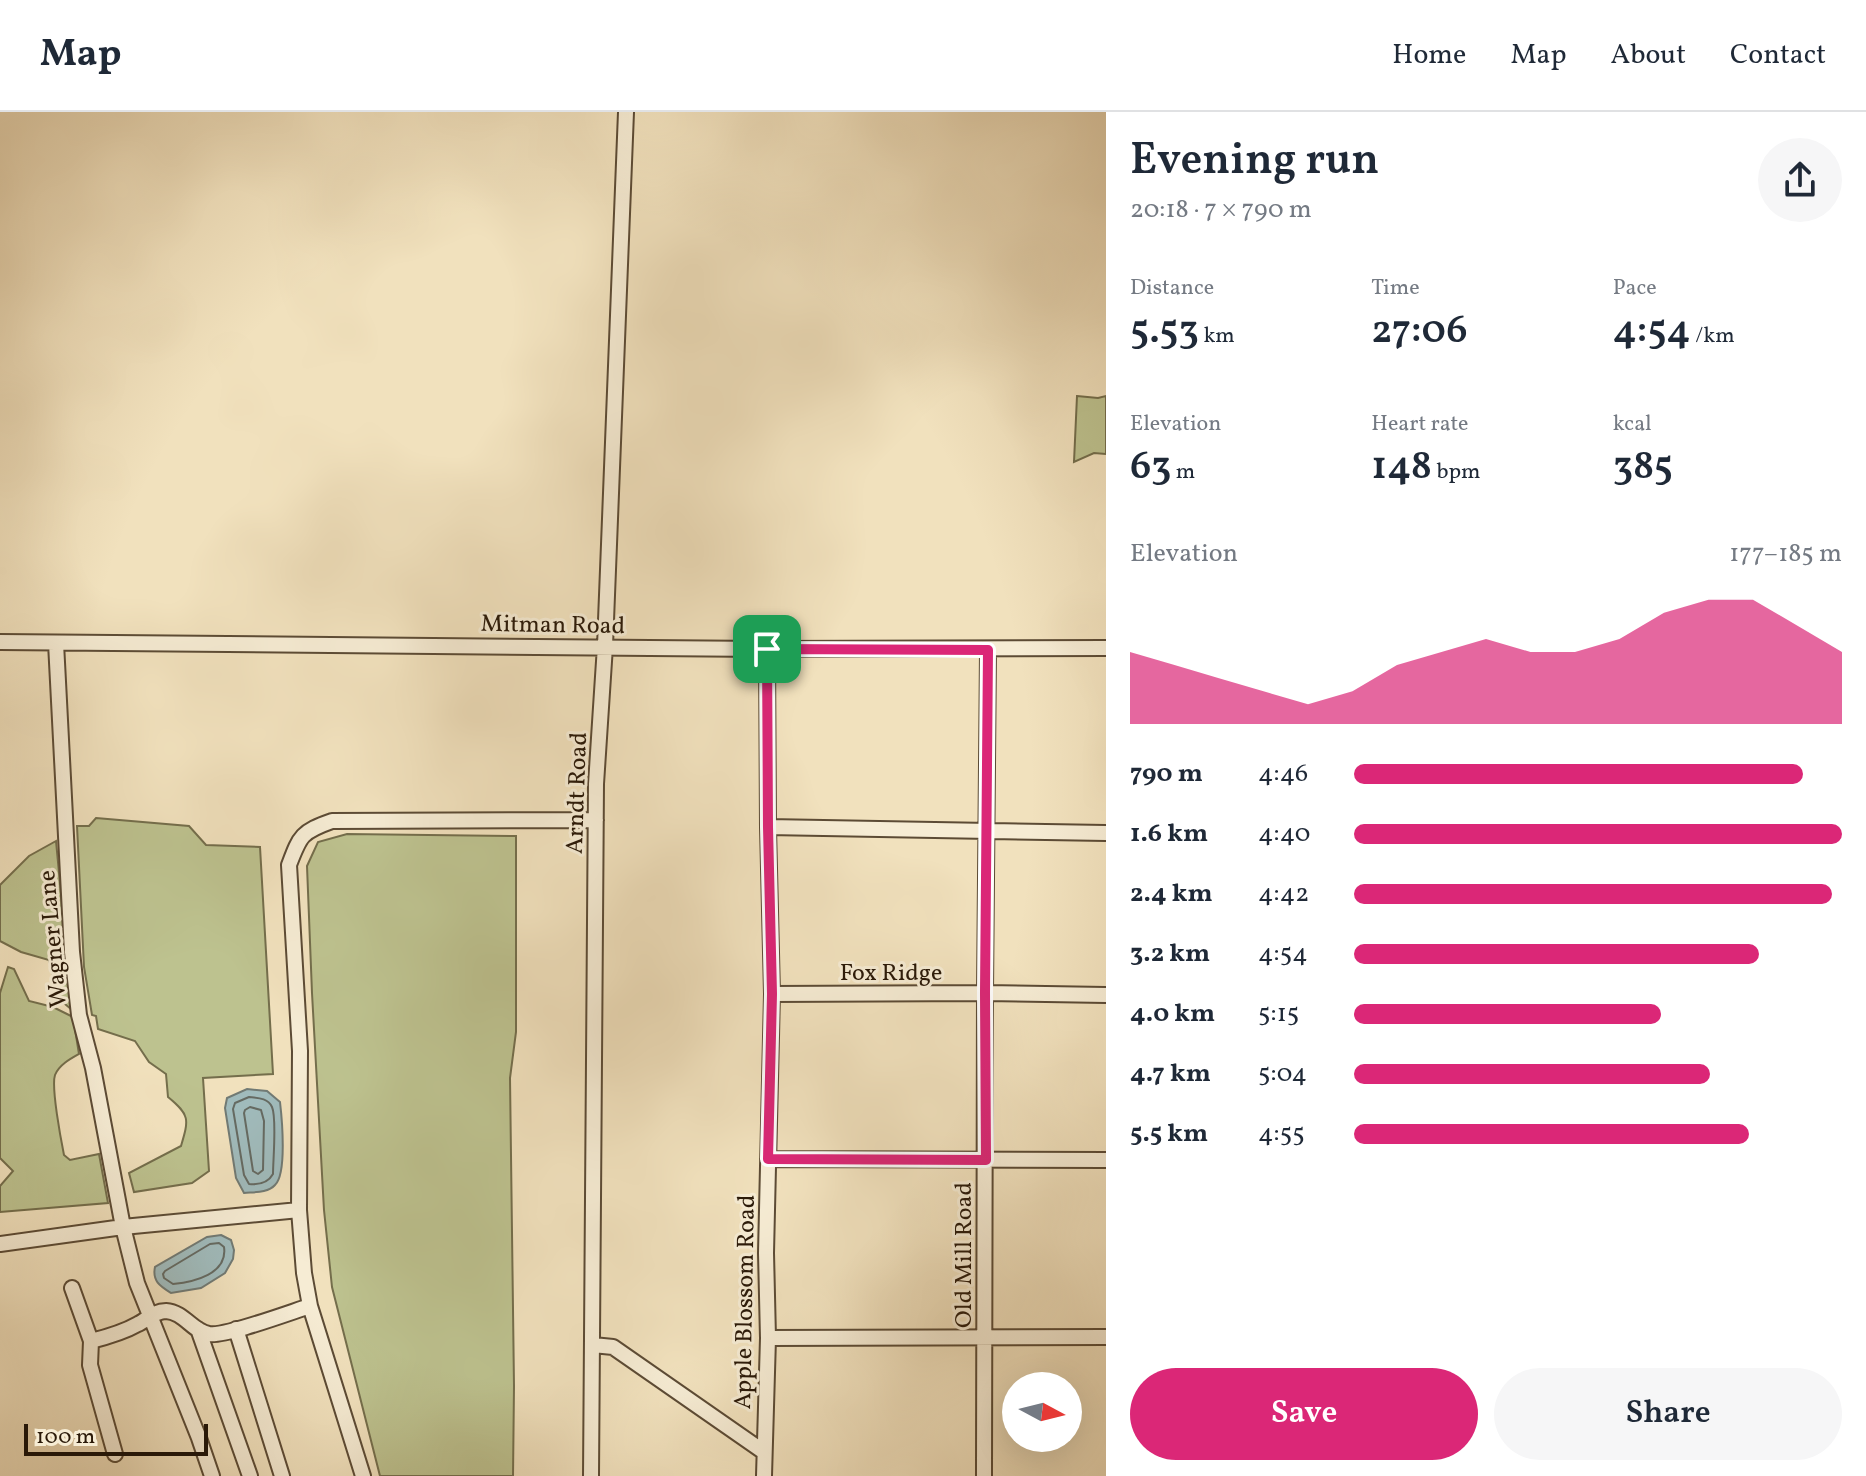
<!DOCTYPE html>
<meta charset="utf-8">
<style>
body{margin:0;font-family:Vollkorn,serif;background:#f6f6f7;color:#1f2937;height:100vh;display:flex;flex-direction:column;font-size:30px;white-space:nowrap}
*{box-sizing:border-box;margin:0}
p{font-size:26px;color:#747a83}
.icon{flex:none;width:44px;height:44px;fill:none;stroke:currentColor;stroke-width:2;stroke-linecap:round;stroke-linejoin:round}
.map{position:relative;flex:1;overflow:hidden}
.sheet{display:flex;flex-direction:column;background:#fff;width:760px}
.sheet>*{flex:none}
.needle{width:52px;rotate:97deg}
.tools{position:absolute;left:1002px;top:1260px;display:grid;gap:16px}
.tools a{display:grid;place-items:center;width:80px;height:80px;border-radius:50%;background:#fff;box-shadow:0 8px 32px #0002;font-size:40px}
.scale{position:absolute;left:24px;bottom:20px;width:184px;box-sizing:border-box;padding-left:8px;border:4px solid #2a1908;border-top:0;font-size:22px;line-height:28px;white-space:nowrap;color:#2a1908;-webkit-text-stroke:6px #f6ecd4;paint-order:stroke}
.pin{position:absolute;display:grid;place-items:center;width:68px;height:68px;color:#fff;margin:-34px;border-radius:16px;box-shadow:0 4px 12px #0006}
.round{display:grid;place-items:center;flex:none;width:84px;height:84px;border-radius:42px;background:#f6f6f7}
.summary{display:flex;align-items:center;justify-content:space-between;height:136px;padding:0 24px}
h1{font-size:44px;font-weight:600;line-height:60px}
.metrics{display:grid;grid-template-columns:repeat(3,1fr);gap:12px;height:136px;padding:8px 24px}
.metrics div{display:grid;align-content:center}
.metrics b{font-size:40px;font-weight:600}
.metrics small{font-size:22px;font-weight:400}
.metrics p{font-size:22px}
.chart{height:224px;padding:16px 24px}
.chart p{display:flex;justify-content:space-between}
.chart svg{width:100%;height:144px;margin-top:8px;fill:#db2777;opacity:.7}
.button{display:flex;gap:16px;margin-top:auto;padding:16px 24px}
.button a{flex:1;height:92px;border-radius:48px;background:#db2777;color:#fff;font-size:32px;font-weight:600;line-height:92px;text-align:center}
.button a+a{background:#f6f6f7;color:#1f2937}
ul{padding:0 24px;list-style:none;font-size:26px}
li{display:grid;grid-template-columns:128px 96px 1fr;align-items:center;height:60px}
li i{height:20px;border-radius:10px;background:#db2777}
header{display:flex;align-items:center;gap:48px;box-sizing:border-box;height:112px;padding:0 40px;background:#fff;border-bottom:2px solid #e0e1e3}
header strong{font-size:38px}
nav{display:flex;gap:44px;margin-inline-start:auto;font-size:28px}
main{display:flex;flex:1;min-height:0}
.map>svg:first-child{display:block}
.green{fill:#bdc28f;stroke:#746e4c;stroke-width:2}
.water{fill:#a0bbbc;stroke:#717a74;stroke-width:2}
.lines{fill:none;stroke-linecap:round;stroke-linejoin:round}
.shore{stroke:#656a62;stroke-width:2}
.minor-casing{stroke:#5c4b35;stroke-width:18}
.minor{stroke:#f6ecd4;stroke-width:14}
.route-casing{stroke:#fff;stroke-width:16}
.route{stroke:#db2777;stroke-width:10}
.labels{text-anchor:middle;stroke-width:6;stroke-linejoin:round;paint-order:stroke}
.street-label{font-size:24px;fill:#2a1908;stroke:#f6ecd4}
</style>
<header>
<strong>Map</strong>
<nav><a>Home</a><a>Map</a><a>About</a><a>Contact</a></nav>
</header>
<main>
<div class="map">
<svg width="1106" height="1364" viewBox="0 0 1106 1364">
<rect width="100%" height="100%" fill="#f1e1bd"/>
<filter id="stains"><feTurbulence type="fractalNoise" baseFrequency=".0025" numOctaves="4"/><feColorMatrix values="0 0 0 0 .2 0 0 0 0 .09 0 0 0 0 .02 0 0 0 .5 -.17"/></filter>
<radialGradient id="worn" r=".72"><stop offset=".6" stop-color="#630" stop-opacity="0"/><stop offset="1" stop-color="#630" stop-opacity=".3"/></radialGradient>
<path class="green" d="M1077,284L1098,286L1106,284V342L1094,341L1074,350Z
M96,706L189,714L206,733L260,735L273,962L203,966L209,1059L192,1071L134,1080L129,1061L181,1034C189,1007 190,1003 168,985L166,962L149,950L135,929L98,917L96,904L92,903L84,855L77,714H89Z
M347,722L516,724V920L510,966L514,1274L513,1364H380L332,1175L324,1098L312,881L307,754L318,730Z
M56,729L72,898L59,887L49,848L21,840L0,829V773L29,744Z
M8,855L14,857L29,889L53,895L73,905L79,942C70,947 59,953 55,963C51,975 61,1028 64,1043L70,1048L99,1042L108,1091L0,1100V1074L13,1059L0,1046V881Z"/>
<path class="water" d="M247,977L267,979L280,990C282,1007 287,1062 275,1073C268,1081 254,1080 244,1081L236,1066L225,996L227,986Z
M221,1123L231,1128L234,1138L233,1147L225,1161L201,1176L171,1181C160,1174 152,1169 155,1155L207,1125Z"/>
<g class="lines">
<path class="shore" d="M249,985C258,986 268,986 272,995C277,1006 273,1048 273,1062C268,1071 259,1073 249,1072L244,1063L233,997L235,991Z
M250,995L261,998L264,1009L263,1058L258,1062L253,1059L244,1001L245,998Z
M219,1131L224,1135C228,1162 194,1170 173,1172L164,1166L163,1162L165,1159L210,1132Z"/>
<defs>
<path id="minor" d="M0,530L767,537L1106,536
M56,531L72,840L79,903L93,956L123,1115L137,1171L199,1326L212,1364
M768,715L1106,721
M772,882L985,881L1106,883
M768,1047L1106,1048
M0,1132L123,1115L299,1098
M72,1176L91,1229C107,1225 124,1220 138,1212C147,1208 154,1199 166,1199C184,1200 193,1220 209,1222C224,1225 291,1200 310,1194
M198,1217L250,1364
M236,1217L282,1364
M768,1226L1106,1225
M91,1229L90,1253L115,1342
M593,1233L613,1235L764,1340
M363,1364L310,1194L304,1161L299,1098L300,939L289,753C300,724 301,720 332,709L596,708
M591,1364L596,672L605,534L626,0
M764,1364L768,1226L766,1141L772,882L768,715L767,537
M984,1364L985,881L988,538"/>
</defs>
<use href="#minor" class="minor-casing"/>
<use href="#minor" class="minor"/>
</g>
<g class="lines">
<defs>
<path id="route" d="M767,537L988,538L985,881L986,1048L768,1047L772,882L768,715Z"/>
</defs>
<use href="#route" class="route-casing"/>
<use href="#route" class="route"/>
</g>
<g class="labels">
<g class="street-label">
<text transform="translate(553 512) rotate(1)" y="8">Mitman Road</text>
<text transform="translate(576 681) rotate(-88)" y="8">Arndt Road</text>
<text transform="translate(52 827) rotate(-95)" y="8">Wagner Lane</text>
<text x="891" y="868">Fox Ridge</text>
<text transform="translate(963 1143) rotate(-90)" y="8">Old Mill Road</text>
<text transform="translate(744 1190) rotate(-89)" y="8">Apple Blossom Road</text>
</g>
</g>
<rect width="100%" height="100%" filter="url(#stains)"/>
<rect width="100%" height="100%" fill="url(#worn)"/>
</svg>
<div class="tools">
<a><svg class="needle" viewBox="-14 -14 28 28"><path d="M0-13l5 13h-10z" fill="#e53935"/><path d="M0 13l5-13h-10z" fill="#747a83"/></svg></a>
</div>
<div class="scale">100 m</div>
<div class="pin" style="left:767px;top:537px;background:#1e9e55"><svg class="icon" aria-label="arrive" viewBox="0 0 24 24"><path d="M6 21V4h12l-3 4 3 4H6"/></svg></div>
</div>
<section class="sheet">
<div class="summary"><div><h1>Evening run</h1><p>20:18 · 7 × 790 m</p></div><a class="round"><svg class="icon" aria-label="share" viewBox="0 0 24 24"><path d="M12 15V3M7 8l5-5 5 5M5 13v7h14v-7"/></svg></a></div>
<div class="metrics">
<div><p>Distance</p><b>5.53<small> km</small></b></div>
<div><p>Time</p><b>27:06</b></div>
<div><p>Pace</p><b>4:54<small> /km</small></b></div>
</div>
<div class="metrics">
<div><p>Elevation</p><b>63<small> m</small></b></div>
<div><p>Heart rate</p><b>148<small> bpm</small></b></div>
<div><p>kcal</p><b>385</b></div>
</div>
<div class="chart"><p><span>Elevation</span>177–185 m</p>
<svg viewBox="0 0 160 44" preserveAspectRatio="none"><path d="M0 44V22L10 26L20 30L30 34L40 38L50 34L60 26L70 22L80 18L90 22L100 22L110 18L120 10L130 6L140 6L150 14L160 22V44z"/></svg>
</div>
<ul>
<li><b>790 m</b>4:46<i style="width:92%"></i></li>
<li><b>1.6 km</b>4:40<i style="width:100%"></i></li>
<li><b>2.4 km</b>4:42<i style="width:98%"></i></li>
<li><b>3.2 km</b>4:54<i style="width:83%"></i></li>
<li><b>4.0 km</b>5:15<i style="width:63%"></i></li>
<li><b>4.7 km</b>5:04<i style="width:73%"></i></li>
<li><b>5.5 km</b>4:55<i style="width:81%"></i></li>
</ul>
<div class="button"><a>Save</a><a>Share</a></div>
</section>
</main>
